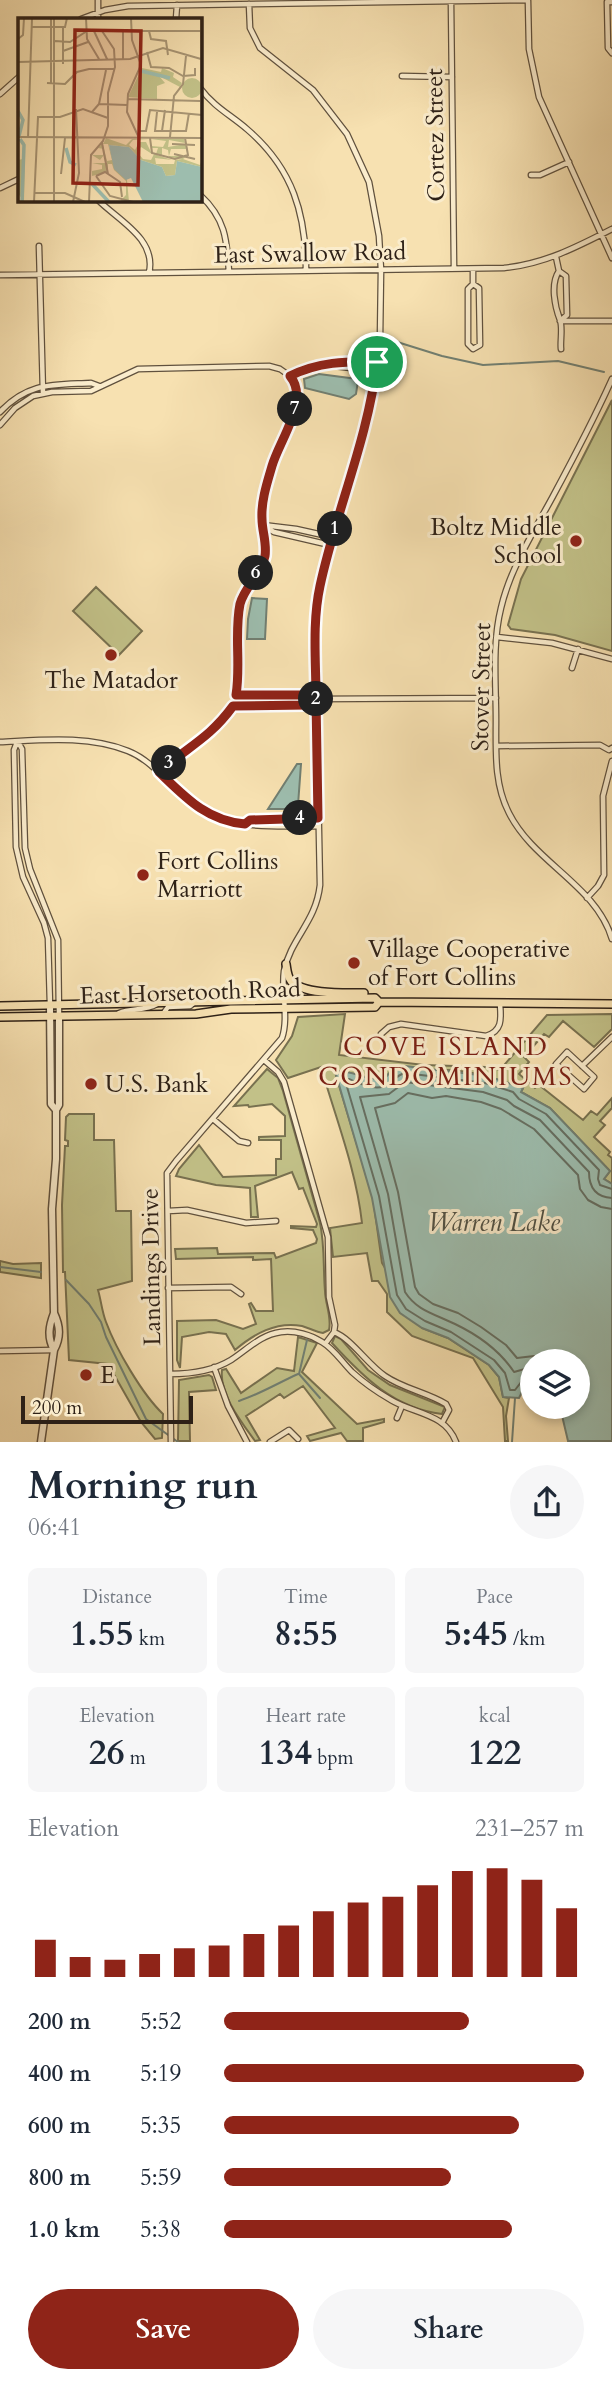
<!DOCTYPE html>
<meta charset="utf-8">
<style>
body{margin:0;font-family:Cardo,serif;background:#f6f6f7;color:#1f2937;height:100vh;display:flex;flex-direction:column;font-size:26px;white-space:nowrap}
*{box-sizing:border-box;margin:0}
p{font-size:23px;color:#747a83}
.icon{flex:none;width:38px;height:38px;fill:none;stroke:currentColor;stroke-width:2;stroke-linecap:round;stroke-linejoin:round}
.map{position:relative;height:1442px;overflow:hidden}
.side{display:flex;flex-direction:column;background:#fff;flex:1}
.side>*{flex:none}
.buttons{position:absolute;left:520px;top:1349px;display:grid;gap:14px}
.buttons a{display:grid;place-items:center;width:70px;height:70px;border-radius:50%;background:#fff;box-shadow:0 4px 10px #0003;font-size:35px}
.scale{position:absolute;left:21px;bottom:18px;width:172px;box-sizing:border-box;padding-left:7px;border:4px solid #2e2117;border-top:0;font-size:19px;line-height:24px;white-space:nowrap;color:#2e2117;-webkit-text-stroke:5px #faeccc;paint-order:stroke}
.pin{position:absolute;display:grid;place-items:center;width:60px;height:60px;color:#fff;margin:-30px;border:4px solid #fff;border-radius:50%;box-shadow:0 2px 7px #0007}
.km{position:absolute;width:35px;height:35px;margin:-18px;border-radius:50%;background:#222;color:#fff;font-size:19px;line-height:35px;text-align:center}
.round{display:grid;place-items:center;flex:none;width:74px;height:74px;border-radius:37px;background:#f6f6f7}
.headline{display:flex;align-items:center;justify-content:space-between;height:119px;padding:0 28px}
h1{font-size:38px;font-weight:800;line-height:52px}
.stats{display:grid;grid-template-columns:repeat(3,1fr);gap:10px;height:119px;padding:7px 28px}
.stats div{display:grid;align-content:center;border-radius:10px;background:#f6f6f7;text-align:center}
.stats b{font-size:35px;font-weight:800}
.stats small{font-size:19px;font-weight:400}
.stats p{font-size:19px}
.chart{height:196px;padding:14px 28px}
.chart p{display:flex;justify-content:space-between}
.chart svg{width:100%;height:126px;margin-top:7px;stroke:#8f2418;stroke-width:6}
.button{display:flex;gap:14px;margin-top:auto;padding:14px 28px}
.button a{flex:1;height:80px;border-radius:42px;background:#8f2418;color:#fff;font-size:28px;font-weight:800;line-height:80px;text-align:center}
.button a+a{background:#f6f6f7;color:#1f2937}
ul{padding:0 28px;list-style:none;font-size:23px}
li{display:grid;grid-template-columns:112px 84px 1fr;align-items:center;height:52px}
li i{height:18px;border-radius:9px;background:#8f2418}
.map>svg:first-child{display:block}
.green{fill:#c2c188;stroke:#787150;stroke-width:2}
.water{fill:#9dbdae;stroke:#717f72;stroke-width:2}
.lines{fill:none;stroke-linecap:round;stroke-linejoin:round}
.shore{stroke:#666f62;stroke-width:2}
.stream{stroke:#717f72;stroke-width:2}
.minor-casing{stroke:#60513e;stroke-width:7}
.tertiary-casing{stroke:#60513e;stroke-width:9}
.primary-casing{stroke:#2e2117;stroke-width:10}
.minor{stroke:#faeccc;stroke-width:4.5}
.tertiary{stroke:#faeccc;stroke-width:6}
.primary{stroke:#f7e1b1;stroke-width:7}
.route-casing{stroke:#fff;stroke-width:14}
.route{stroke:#8f2418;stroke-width:9}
.poi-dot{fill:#8f2418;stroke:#faeccc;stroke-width:2.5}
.labels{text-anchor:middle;stroke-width:6;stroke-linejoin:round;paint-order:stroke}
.street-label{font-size:24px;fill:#2e2117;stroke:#faeccc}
.poi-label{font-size:24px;fill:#2e2117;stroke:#faeccc;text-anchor:start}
.neighbourhood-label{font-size:26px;letter-spacing:2px;fill:#7a1f14;stroke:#faeccc}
.water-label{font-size:26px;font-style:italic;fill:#4f5044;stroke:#faeccc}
.inset-river{fill:none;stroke:#9dbdae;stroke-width:3.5}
.inset-road{fill:none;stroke:#a79473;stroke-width:2}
.view{fill:#8f2418;fill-opacity:0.15;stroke:#8f2418;stroke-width:3.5}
.inset-edge{fill:none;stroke:#2e2117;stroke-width:3.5}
</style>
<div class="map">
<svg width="612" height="1442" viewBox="0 0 612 1442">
<rect width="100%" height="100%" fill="#f7e1b1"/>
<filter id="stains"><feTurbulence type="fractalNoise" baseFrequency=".00286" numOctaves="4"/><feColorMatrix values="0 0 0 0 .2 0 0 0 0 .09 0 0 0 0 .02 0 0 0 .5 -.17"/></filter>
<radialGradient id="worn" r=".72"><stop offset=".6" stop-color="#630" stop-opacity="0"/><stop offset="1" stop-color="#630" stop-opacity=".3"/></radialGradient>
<path class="green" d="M612,400V651L555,635L511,629L508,625L521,579Z
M96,587L142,631L119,655L73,611Z
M345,1014L339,1055L424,1065L486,1067L500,1070L547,1015L612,1014V1029L594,1047L563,1021L549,1037L544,1034L524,1057L529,1062L519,1074L535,1088L539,1085L583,1120L591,1111L597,1115L612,1098V1108L600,1121L605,1125L594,1137L610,1152L608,1155L612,1158V1184L604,1179L610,1171L550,1108L521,1092L523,1088C498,1080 472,1070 446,1070C442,1070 439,1072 435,1072C412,1072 403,1057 384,1079C365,1081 354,1070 335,1072L373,1198L382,1263L422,1328L448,1338L489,1365L499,1377L503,1397L509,1398L506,1416L508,1441H505L503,1407L473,1358L412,1336L387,1312V1294L378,1281H372L367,1253L333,1257L330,1228L362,1223C356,1169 336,1119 321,1067L288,1078L276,1060L292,1036L298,1017Z
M267,1069L278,1078L283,1091L320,1223C325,1246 323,1268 325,1291C325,1303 332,1317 329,1330L323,1333C316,1332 309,1328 302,1326C276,1321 254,1334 235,1350L226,1334L209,1332L182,1337L180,1368L177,1360V1321L216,1320L243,1329L256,1324L249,1304L251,1303L256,1311H273L271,1259L253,1260V1257L176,1259L175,1249L217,1248L218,1254L274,1253L276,1258L316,1243L317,1239L313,1230L291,1228V1226L316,1227L317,1224L303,1188L299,1189L292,1172L255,1186L258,1217H251L250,1188L216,1185L176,1176L179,1169L199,1145L223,1177L276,1175V1159H281V1140H259V1137L285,1136V1116L272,1104L249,1107L248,1105L234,1106Z
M69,1114H94V1140H114L116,1211H131L132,1281L98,1290C101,1300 102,1312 106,1322C116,1349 142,1394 163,1414L162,1438L155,1439L141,1422L108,1364L69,1360L65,1272H63L62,1205L65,1146H68V1141L65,1140L66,1117Z
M0,1261L13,1264L41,1263V1278L0,1272Z
M335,1336L341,1339L368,1370L390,1385L445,1407L442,1414C394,1408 363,1377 332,1343Z
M298,1337L317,1343L302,1372L357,1424L384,1419V1422L363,1428V1441H347L341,1433L310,1441L307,1436L335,1428L303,1386L284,1398L280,1394L246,1416L260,1440L255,1441C242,1423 219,1394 222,1370L226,1369L241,1393L277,1368L294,1371Z
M209,1375L212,1377L216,1390L189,1392L190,1441H178L179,1380Z"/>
<path class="water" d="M319,374L357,379L358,381L356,394L349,399L305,388L304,379Z
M252,598L267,599L265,639H247L248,619Z
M297,764H301L298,805L294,809H268Z
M405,1066L487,1076L523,1088L521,1092L550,1108L610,1171L604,1179L612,1184V1441H568L560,1407H578V1362H532V1381L524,1388L519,1398L503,1397L499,1377L489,1365L448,1338L422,1328L400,1313L390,1297L372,1198L335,1071C354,1070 365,1081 384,1079L393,1069Z"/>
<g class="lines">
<path class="shore" d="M547,1362L534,1356L517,1358L506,1345L481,1327L458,1313L433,1304L419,1294L415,1287L398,1192L375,1108L395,1103L408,1093L432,1098L446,1096L481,1102L501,1109L534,1129L578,1175L580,1189L588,1200L601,1207L612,1209
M532,1367L514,1372C500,1351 478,1335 455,1324C435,1314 417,1311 405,1292L388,1194L360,1097L389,1094L405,1082L483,1092L507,1100L514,1106L540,1120L589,1172C589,1187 595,1197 612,1198
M532,1376L525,1377L515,1390H510L505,1373L494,1360L451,1332L425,1321L406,1309L397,1295L379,1196L345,1080L349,1079C361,1084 378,1093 390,1083C396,1078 397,1075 405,1073L485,1083L513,1092L519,1099L546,1114L599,1170L598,1179L600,1185L612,1189"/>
<path class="stream" d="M394,341L442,356L483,365L558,361L604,372
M0,1267L41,1272
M66,1280L89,1304L101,1322L106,1337L146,1419L178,1442
M307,1340L299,1374L320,1398
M239,1401C260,1394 278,1383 298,1374
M512,1442L515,1398"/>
<defs>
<path id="minor" d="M98,0V19
M451,1L454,268
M528,1L529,49L539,97L612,258
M612,2H607L608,48L612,53
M81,19L105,10L128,6L528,0
M176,19L177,5
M402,76L452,77
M200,88C215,108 231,115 248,130C293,169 306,214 306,271
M0,94L19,77
M531,175H540L569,162
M0,188L19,179
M200,195C225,218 227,239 229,272
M98,200C118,220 157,239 149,273
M39,246L43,393
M556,257L559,271C550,284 555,307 560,320C563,328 560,341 561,349
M473,269V284L468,289V344L473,349L480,345L479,288L473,284
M559,271L566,276L567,315L560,321
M0,275L504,268C544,264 577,247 612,229
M561,321H612
M330,363L334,366L376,371
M612,379C594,419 573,459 552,498C533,533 510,569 501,608C492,644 496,683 496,720C496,752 494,784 509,813C534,863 596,885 612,939
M0,412C28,382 53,385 91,383L99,386
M0,425L15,408L33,396L52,392L91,391L138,369L269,366L280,369L290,376C319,362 346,361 377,362
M263,525L296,529L332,537
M263,526L274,532L330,545
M497,637L552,643L612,659
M572,668L578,649
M236,695H307L316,699L496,698
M233,706L307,705L315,700
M0,742C42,740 88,735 128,751C151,760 167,782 185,798C223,832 272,826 318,826
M17,742L14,750L16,847L23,877L44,923L48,938L50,1005
M18,742L22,749L25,848L30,869L58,940L59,1016
M496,746L600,745L609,750L612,748
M159,773C184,750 218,736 233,705C245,679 235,648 238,621C239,608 241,596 248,585C253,576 262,568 265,558C269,540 260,520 263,500C267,481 273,462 279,444C286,428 298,412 298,395C298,386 295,382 290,376
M245,824L250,820L318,818
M587,898L598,886L604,875L603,796L612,761
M119,1013C132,1008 145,1011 157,1004
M163,1014L168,1007L190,1006L195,1002
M381,1034L389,1027L401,1024L486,1036C503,1031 501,1018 500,1004
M567,1052L594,1077L584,1089L556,1064Z
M264,1060L278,1072L284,1082L328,1237L329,1297L335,1325L334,1332L325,1344
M582,1066L612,1037
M213,1119L239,1141L248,1143
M168,1211L187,1210L246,1223L276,1221
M168,1288L231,1287L241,1294
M334,1332C352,1339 367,1364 385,1376C404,1389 426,1392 446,1404L449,1410L442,1423
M0,1351L54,1350
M214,1367L228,1406L247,1442
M170,1374C191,1374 213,1371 231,1360C248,1349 260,1335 281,1332C295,1330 311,1335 322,1342C334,1349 342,1362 352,1372C364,1383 377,1392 391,1400C414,1414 445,1413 456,1442
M397,1418L402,1406
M171,1442L167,1173L176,1161L282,1038C289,1017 281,993 284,971C291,938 316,922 320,885L315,632L319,588L375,382L380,339L381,270L379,236L369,182L347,134L313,90L260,48L250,28L249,4
M270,1442L289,1430L298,1439"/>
<path id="tertiary" d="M50,1005L51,1104L56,1110
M54,1350C47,1337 49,1326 54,1313L52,1209L56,1159V1110L59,1105V1016
M41,1442L54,1350C61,1337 60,1326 54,1313"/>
<path id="primary" d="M286,964C287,970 287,976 291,981C304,995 346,993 364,993
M0,1006L375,998L379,1002L612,1004
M0,1017L196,1014L231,1009L375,1007L379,1002"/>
</defs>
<use href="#minor" class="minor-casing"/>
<use href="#tertiary" class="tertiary-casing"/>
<use href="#primary" class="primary-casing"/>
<use href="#minor" class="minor"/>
<use href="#tertiary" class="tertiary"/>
<use href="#primary" class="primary"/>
</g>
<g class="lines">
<defs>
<path id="route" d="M377,362C368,439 336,511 320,586C312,623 316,662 316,699L307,705L233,706C209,739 187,747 159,772C185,797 207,821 245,824L250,820L318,818L316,699L307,695H236C241,665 234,634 240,604C245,586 262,573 265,556C267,543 262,531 262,519C261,501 267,483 272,466C280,439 310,400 290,376C318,362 346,361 377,362"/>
</defs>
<use href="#route" class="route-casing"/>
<use href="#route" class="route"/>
</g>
<g class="poi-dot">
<circle cx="576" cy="541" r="7"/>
<circle cx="111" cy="655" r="7"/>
<circle cx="143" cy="875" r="7"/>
<circle cx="354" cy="963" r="7"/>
<circle cx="91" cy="1084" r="7"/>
<circle cx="86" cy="1375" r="7"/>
</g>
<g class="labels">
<g class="street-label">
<text transform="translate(435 135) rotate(-91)" y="8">Cortez Street</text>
<text transform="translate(310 253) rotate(-1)" y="8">East Swallow Road</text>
<text transform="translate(481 687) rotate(-89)" y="8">Stover Street</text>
<text transform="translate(190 992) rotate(-2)" y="8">East Horsetooth Road</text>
<text transform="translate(151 1267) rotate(-91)" y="8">Landings Drive</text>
</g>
<g class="poi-label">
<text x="562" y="535" text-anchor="end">Boltz Middle<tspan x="562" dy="28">School</tspan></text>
<text x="111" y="688" text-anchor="middle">The Matador</text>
<text x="157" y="869">Fort Collins<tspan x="157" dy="28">Marriott</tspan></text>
<text x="368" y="957">Village Cooperative<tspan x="368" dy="28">of Fort Collins</tspan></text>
<text x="105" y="1092">U.S. Bank</text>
<text x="100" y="1383">E</text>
</g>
<g class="neighbourhood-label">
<text x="446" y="1055">COVE ISLAND<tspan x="446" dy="30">CONDOMINIUMS</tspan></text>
</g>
<g class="water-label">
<text x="494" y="1231">Warren Lake</text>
</g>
</g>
<g transform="translate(18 18)">
<rect width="184" height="184" fill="#f7e1b1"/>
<path d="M124,50L143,54L144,50L156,55L155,59L164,65L162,69L141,58L147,65L139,68V81L110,79ZM164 70a10 10 0 1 1 20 0a10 10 0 1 1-20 0ZM88,120L108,127L114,121H131L115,122L111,127L117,132L121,124H128L134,136L123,129L119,134L125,141L133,142L136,136L154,142L137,140L138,146H156L157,142L164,141L151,139L150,132L144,130V138L138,136L140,130H134L136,136L133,128L145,129L148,123L133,121H166L167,125L151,122L150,129L168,126L170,132V137L168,131H153L151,138H169L165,141L182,147L184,142V149L159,143L157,157L148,158L144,149L123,142L111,129L91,127L97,151L107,158L109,162L111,184H101L108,177V163L96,152L94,146H90V154L74,158V153L84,151V147L74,145H89L86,137L82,142L74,137H85L86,131L80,130L84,126L85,127L89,143L94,142L90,126H85ZM0,121L7,125L6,184L0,175V142L5,141V127Z" fill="#c2c188"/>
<path d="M91,127L111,129L123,142L144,149L148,158L157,157L159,143L184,149V184H125L113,160L108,162L96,151Z" fill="#9dbdae"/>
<path class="inset-river" d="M123,53L152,60M0,93L5,102L1,118M2,121L6,127L4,184M48,130L52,144L58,147M74,166L91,184"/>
<path class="inset-road" d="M68,0L69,21L81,41M113,0L114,22L123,47L110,76L109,94L121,120M183,0L184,120M14,9H47L49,0M76,13L89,41M131,13L133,21L148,23L150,37M123,19L122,13H183M0,21L5,17L6,0M37,23L52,24L69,13H114M45,33L70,24M129,34L133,49L151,50L165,58L177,57V50M105,41V13M0,44L112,41L145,30L183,41M45,46V9M29,65L47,66L59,54L71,51H97M33,65V0M109,81L182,83M81,86L109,87M74,94L81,86L88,52M139,94L137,113H168L171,95M121,113H128L132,92L184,97M144,113L147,92M0,119L184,120M152,119L156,78L165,66L168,38M10,120L14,0M132,120L134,135L157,141L170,137L167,120M84,125L90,156M154,126L177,127M156,136L177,141M43,156L47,120M78,158L92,178L115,184M78,158L87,154L102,164L104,179M16,175H47L67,184M16,184L20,99H42L65,91L90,100M36,184V0M55,184L61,155L58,91M71,184L73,137L85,123L90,108V75L97,49L96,31L84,13"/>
<path class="view" d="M57,12L123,13L120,167L55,165Z"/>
<rect width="184" height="184" class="inset-edge"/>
</g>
<rect width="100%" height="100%" filter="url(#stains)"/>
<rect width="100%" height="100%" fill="url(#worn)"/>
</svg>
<div class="buttons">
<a><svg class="icon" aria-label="layers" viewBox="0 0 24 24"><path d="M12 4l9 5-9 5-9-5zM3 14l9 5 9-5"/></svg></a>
</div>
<div class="scale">200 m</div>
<div class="pin" style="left:377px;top:362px;background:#1e9e55"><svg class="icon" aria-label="arrive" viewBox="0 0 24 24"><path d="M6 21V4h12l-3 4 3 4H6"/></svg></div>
<b class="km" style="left:335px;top:529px">1</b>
<b class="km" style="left:316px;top:699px">2</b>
<b class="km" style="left:169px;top:763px">3</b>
<b class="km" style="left:300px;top:818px">4</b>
<b class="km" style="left:256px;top:573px">6</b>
<b class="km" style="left:295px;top:409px">7</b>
</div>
<section class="side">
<div class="headline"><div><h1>Morning run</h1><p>06:41</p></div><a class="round"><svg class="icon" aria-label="share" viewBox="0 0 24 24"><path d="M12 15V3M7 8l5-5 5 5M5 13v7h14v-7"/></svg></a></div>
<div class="stats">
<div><p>Distance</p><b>1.55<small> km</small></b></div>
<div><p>Time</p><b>8:55</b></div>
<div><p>Pace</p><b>5:45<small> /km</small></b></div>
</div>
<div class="stats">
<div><p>Elevation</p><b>26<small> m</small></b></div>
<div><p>Heart rate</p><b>134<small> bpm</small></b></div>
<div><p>kcal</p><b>122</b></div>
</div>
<div class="chart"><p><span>Elevation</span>231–257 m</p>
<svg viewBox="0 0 160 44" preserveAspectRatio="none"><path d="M5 44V31M15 44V37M25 44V38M35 44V36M45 44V34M55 44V33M65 44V29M75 44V26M85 44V21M95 44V18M105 44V16M115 44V12M125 44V7M135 44V6M145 44V10M155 44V20"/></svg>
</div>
<ul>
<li><b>200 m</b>5:52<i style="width:68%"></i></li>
<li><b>400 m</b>5:19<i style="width:100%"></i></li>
<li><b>600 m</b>5:35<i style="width:82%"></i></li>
<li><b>800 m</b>5:59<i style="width:63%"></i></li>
<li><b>1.0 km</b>5:38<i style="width:80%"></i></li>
</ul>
<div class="button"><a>Save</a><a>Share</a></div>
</section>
